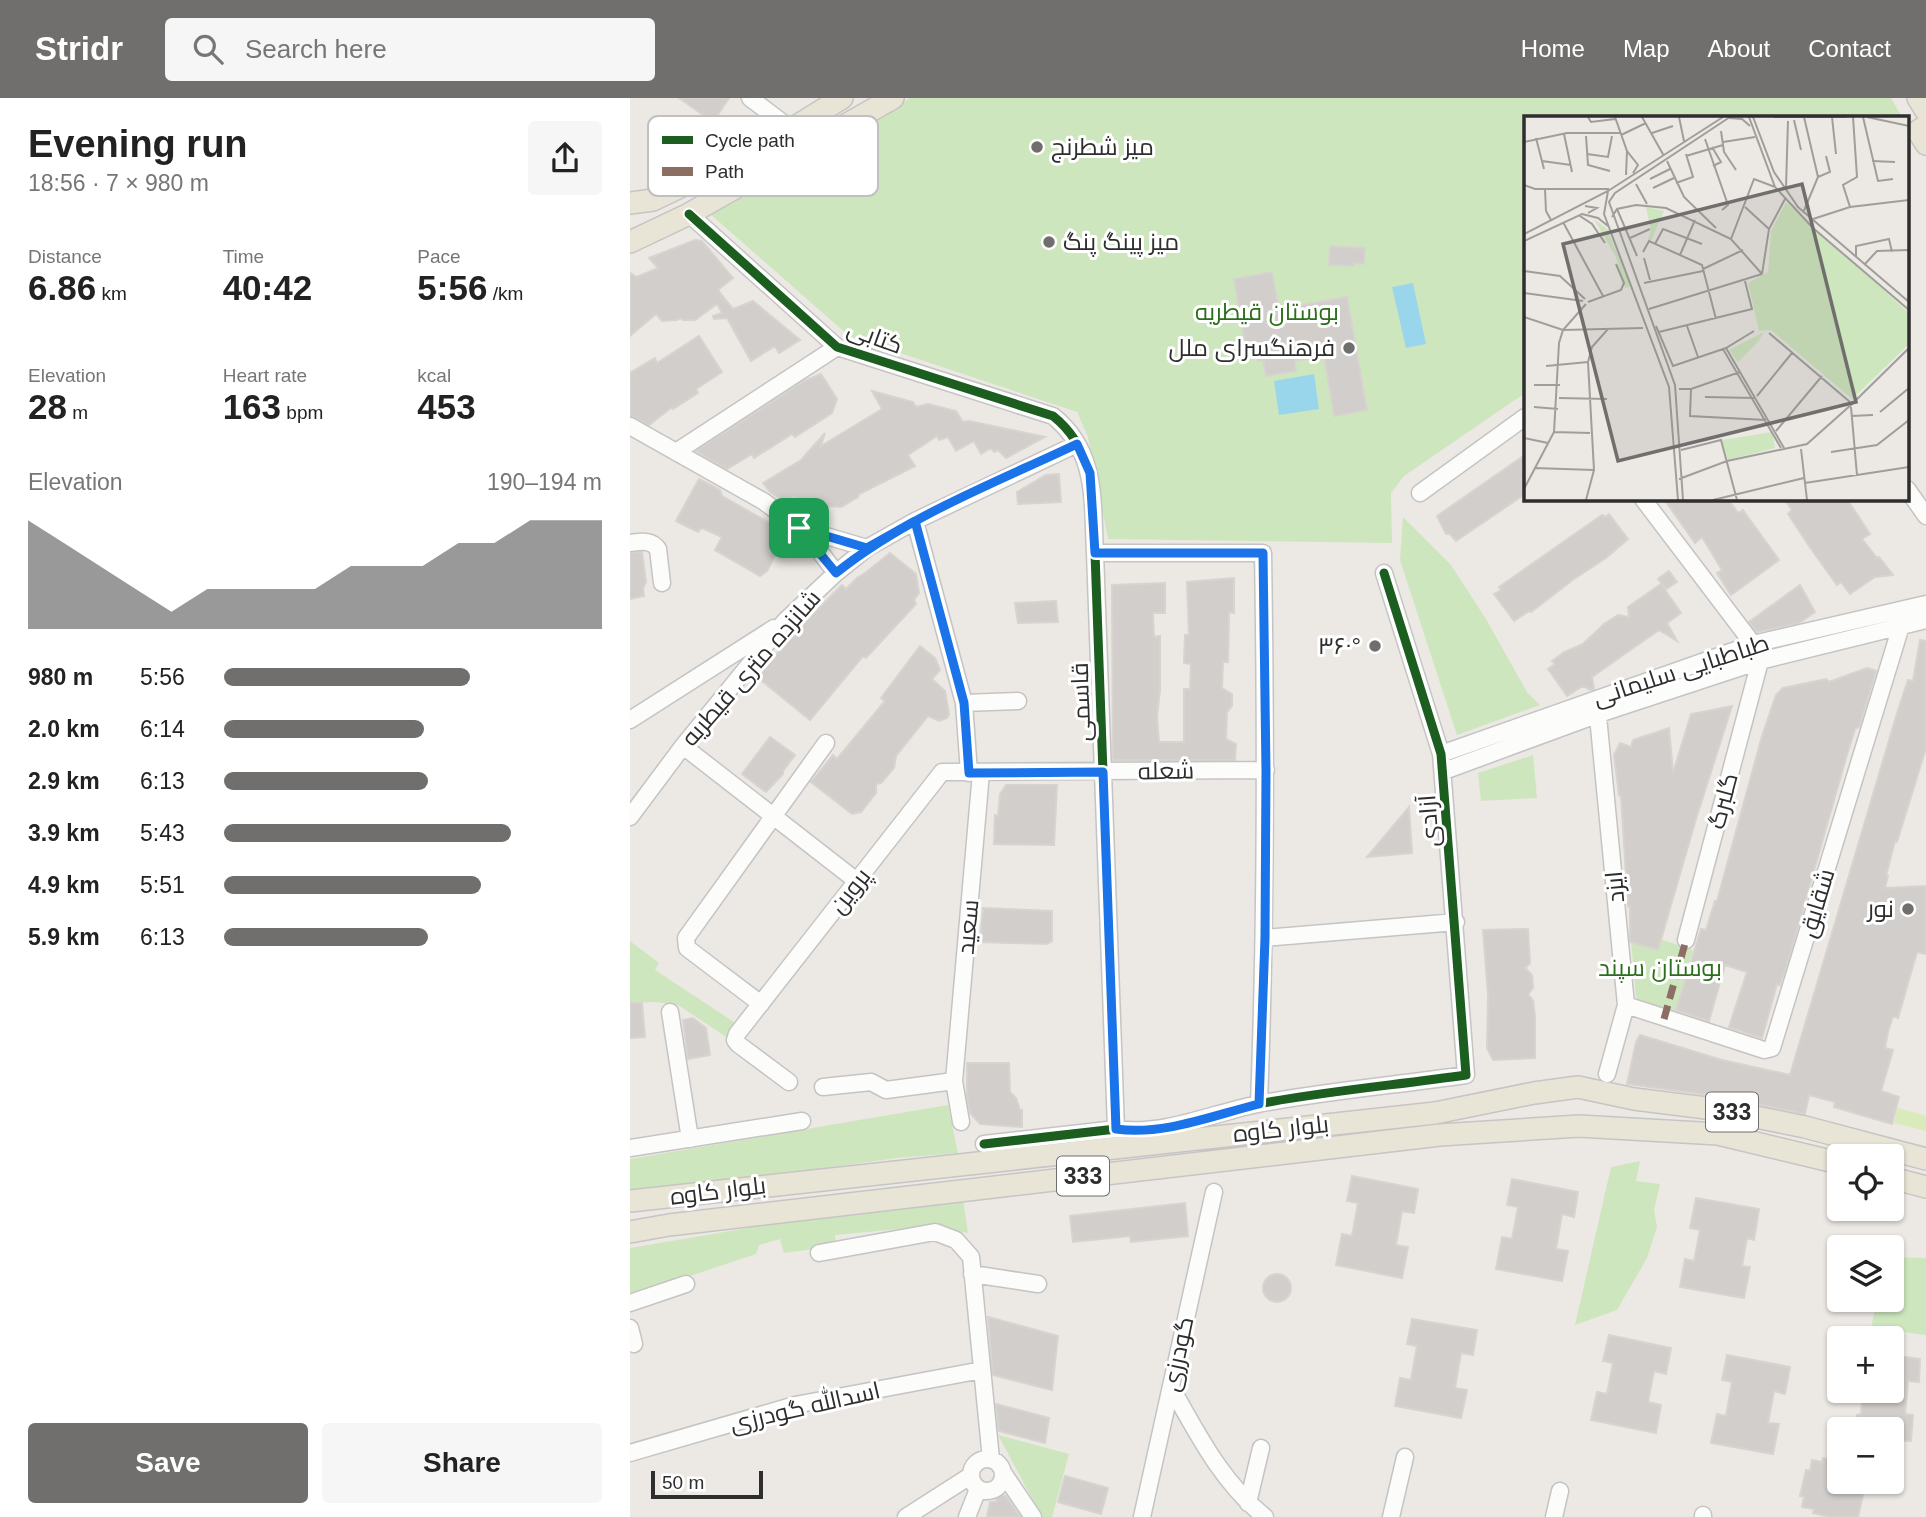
<!DOCTYPE html>
<meta charset="utf-8">
<style>
body{margin:0;font-family:Arial,Cairo,sans-serif;background:#f6f6f6;color:#222;height:100vh;display:flex;flex-direction:column;font-size:26px;white-space:nowrap}
*{box-sizing:border-box;margin:0}
p{font-size:23px;color:#767676}
.icon{flex:none;width:38px;height:38px;fill:none;stroke:currentColor;stroke-width:2;stroke-linecap:round;stroke-linejoin:round}
.map{position:relative;flex:1;overflow:hidden}
.side{display:flex;flex-direction:column;background:#fff;width:630px}
.side>*{flex:none}
.tools{position:absolute;left:1197px;top:1046px;display:grid;gap:14px}
.tools a{display:grid;place-items:center;width:77px;height:77px;border-radius:7px;background:#fff;box-shadow:0 2px 5px #0004;font-size:35px}
.scale{position:absolute;left:21px;bottom:18px;width:112px;box-sizing:border-box;padding-left:7px;border:4px solid #2e2e2e;border-top:0;font-size:19px;line-height:24px;white-space:nowrap;color:#2e2e2e;-webkit-text-stroke:5px #fff;paint-order:stroke}
.pin{position:absolute;display:grid;place-items:center;width:60px;height:60px;color:#fff;margin:-30px;border-radius:14px;box-shadow:0 4px 10px #0006}
.round{display:grid;place-items:center;flex:none;width:74px;height:74px;border-radius:7px;background:#f6f6f6}
.head{display:flex;align-items:center;justify-content:space-between;height:119px;padding:0 28px}
h1{font-size:38px;font-weight:700;line-height:52px}
.metrics{display:grid;grid-template-columns:repeat(3,1fr);gap:10px;height:119px;padding:7px 28px}
.metrics div{display:grid;align-content:center}
.metrics b{font-size:35px;font-weight:700}
.metrics small{font-size:19px;font-weight:400}
.metrics p{font-size:19px}
.chart{height:196px;padding:14px 28px}
.chart p{display:flex;justify-content:space-between}
.chart svg{width:100%;height:126px;margin-top:7px;fill:#706f6e;opacity:.7}
.button{display:flex;gap:14px;margin-top:auto;padding:14px 28px}
.button a{flex:1;height:80px;border-radius:7px;background:#706f6e;color:#fff;font-size:28px;font-weight:700;line-height:80px;text-align:center}
.button a+a{background:#f6f6f6;color:#222}
ul{padding:0 28px;list-style:none;font-size:23px}
li{display:grid;grid-template-columns:112px 84px 1fr;align-items:center;height:52px}
li i{height:18px;border-radius:9px;background:#706f6e}
header{display:flex;align-items:center;gap:42px;box-sizing:border-box;height:98px;padding:0 35px;background:#706f6e;color:#fff}
header strong{font-size:33px}
nav{display:flex;gap:38px;margin-inline-start:auto;font-size:24px}
.search{width:490px;height:63px;background:#f6f6f6;display:flex;align-items:center;gap:18px;box-sizing:border-box;padding:0 24px;border-radius:7px;color:#767676;font-size:26px}
main{display:flex;flex:1;min-height:0}
.map>svg:first-child{display:block}
.green{fill:#cee6be}
.pitch{fill:#d9eabb}
.water{fill:#99d6ec}
.building{fill:#d1cecb;stroke:#d7d4d0;stroke-width:2}
.lines{fill:none;stroke-linecap:round;stroke-linejoin:round}
.minor-casing{stroke:#c5c4c5;stroke-width:19}
.major-casing{stroke:#c6c5c4;stroke-width:24}
.minor{stroke:#fcfcfb;stroke-width:16}
.major{stroke:#e8e4d6;stroke-width:21}
.quiet{stroke:#8d6e63;stroke-width:7;stroke-dasharray:14 7;stroke-linecap:butt}
.cycleway-casing{stroke:#fff;stroke-width:13}
.cycleway{stroke:#1b5e20;stroke-width:9}
.route-casing{stroke:#fff;stroke-width:14}
.route{stroke:#1a73e8;stroke-width:9}
.poi-dot{fill:#706f6e;stroke:#fff;stroke-width:2.5}
.labels{text-anchor:middle;stroke-width:6;stroke-linejoin:round;paint-order:stroke}
.shield{fill:#fff;stroke:#6d6d6d;stroke-width:2}
.shield-label{font-size:23px;font-weight:bold;fill:#2e2e2e}
.poi-label{font-size:24px;fill:#2e2e2e;stroke:#fff;text-anchor:end}
.park-label{font-size:24px;fill:#2c6e1b;stroke:#fff}
.street-label{font-size:24px;fill:#2e2e2e;stroke:#fff}
.inset-road{fill:none;stroke:#a09e9b;stroke-width:2}
.view{fill:#706f6e;fill-opacity:0.15;stroke:#706f6e;stroke-width:3.5}
.inset-edge{fill:none;stroke:#2e2e2e;stroke-width:3.5}
.key{fill:#fff;stroke:#c0c0c0;stroke-width:2}
.key-label{font-size:19px;fill:#2e2e2e}
</style>
<header>
<strong>Stridr</strong>
<div class="search"><svg class="icon" aria-label="search" viewBox="0 0 24 24"><circle cx="10" cy="10" r="6"/><path d="M15 15l6 6"/></svg>Search here</div>
<nav><a>Home</a><a>Map</a><a>About</a><a>Contact</a></nav>
</header>
<main>
<section class="side">
<div class="head"><div><h1>Evening run</h1><p>18:56 · 7 × 980 m</p></div><a class="round"><svg class="icon" aria-label="share" viewBox="0 0 24 24"><path d="M12 15V3M7 8l5-5 5 5M5 13v7h14v-7"/></svg></a></div>
<div class="metrics">
<div><p>Distance</p><b>6.86<small> km</small></b></div>
<div><p>Time</p><b>40:42</b></div>
<div><p>Pace</p><b>5:56<small> /km</small></b></div>
</div>
<div class="metrics">
<div><p>Elevation</p><b>28<small> m</small></b></div>
<div><p>Heart rate</p><b>163<small> bpm</small></b></div>
<div><p>kcal</p><b>453</b></div>
</div>
<div class="chart"><p><span>Elevation</span>190–194 m</p>
<svg viewBox="0 0 160 44" preserveAspectRatio="none"><path d="M0 44V6L10 14L20 22L30 30L40 38L50 30L60 30L70 30L80 30L90 22L100 22L110 22L120 14L130 14L140 6L150 6L160 6V44z"/></svg>
</div>
<ul>
<li><b>980 m</b>5:56<i style="width:65%"></i></li>
<li><b>2.0 km</b>6:14<i style="width:53%"></i></li>
<li><b>2.9 km</b>6:13<i style="width:54%"></i></li>
<li><b>3.9 km</b>5:43<i style="width:76%"></i></li>
<li><b>4.9 km</b>5:51<i style="width:68%"></i></li>
<li><b>5.9 km</b>6:13<i style="width:54%"></i></li>
</ul>
<div class="button"><a>Save</a><a>Share</a></div>
</section>
<div class="map">
<svg width="1296" height="1419" viewBox="0 0 1296 1419">
<rect width="100%" height="100%" fill="#ece8e4"/>
<path class="green" d="M280,0H1261L1272,19H895V295L774,378L761,395L762,445L478,441L458,339L447,314L219,238L79,115L143,84Z
M773,419L821,467L856,521L897,594L910,607L827,637L770,462Z
M903,657L907,700L851,703L848,675Z
M1000,831L1063,852L1045,917L1011,907L1006,899Z
M0,843L29,865L25,872L110,928L101,942L48,907L25,904L0,905Z
M318,1007L328,1055L267,1060L0,1097V1061Z
M1010,1063L1006,1083L1030,1086L1024,1112L1027,1129L1017,1160L987,1212L945,1227L981,1069Z
M333,1101L338,1135L301,1128L205,1137L206,1148L154,1155L150,1141L129,1147L126,1156L0,1198V1150L148,1125Z
M1262,1159L1296,1160V1237L1241,1230L1247,1202H1262Z
M368,1337L439,1356L422,1419H412Z"/>
<path class="pitch" d="M1268,1010L1296,1018V1033L1264,1025Z"/>
<path class="water" d="M783,185L796,246L776,250L762,189Z
M684,276L689,311L649,317L644,283Z"/>
<path class="building" d="M49,0H99L83,24Z
M65,142L72,143L103,180L88,192L103,211L123,203L170,242L149,255L145,248L121,263L97,220L84,221L83,218L92,215L87,206L65,222H53L51,220L47,222L32,223L26,216L0,238V175L7,179L28,170L19,160Z
M700,148L735,150L734,166L724,165V168L699,167Z
M642,174L649,211L717,199L737,312L704,318L694,258L665,263L666,273L636,278L633,262L628,263L625,246L615,247L604,181Z
M69,238L92,274L66,291L68,295L43,311L42,309L19,327L0,318V275L25,260L27,265Z
M191,276L207,301L202,315L165,339L162,336L124,360L122,356L97,371L66,353L174,283Z
M242,293L283,304L286,309L298,306L326,313L333,324L339,323L415,339L376,360L368,352L364,354L361,350L351,356L344,343L326,353L318,339L309,342L307,338L278,357L285,368L229,396L228,399L211,409L200,408L183,417L171,408L165,398L154,403L140,394L133,385L171,362L195,335L191,348L252,311Z
M895,357V396L826,443L820,436H816L807,418Z
M429,376L431,404L388,406L387,394L416,377Z
M69,381L90,392L92,398L157,435L137,473L130,478L85,452L92,439L72,430L68,434L46,423Z
M1034,401H1098L1108,415L1113,412L1149,462L1101,497L1087,475L1092,472L1072,439L1065,445Z
M1154,401H1217L1240,436L1232,441L1247,460L1249,459L1263,477L1245,479L1220,496L1211,484L1207,487L1179,448L1158,416L1162,412Z
M979,416L998,441L976,460L944,481L901,514L899,513L884,523L864,496L871,492L869,489L972,417L976,419Z
M12,454L16,484L13,490L14,498L0,501V455Z
M260,455L286,476L289,495L284,502L286,506L236,560L233,558L180,622L127,579L156,545L154,543L181,515L183,516L212,487L216,491L227,480L235,475Z
M1039,473L1047,484L1036,491L1028,481Z
M604,480V515L599,514L598,564H593L592,590L602,596V608L597,614L596,641L606,646L605,662H483L482,487L535,485V515H523L524,539L530,538V593L527,618L529,644H554V591H560L561,566L554,565L555,537H559L557,484Z
M1031,486L1051,515L1037,525L1047,543L1029,532L962,579L964,591L960,592L953,588L937,598L918,571L925,566L922,563L934,554L953,546L974,526L988,517L999,519L998,509Z
M1170,487L1185,514L1169,525L1127,534L1119,524Z
M426,503L428,524L388,525L385,505Z
M1290,542L1296,543V650L1267,744L1265,743L1256,778H1258L1255,790L1296,788V856L1287,854L1268,920L1263,918L1258,934L1255,950L1263,952L1251,993L1269,999L1262,1026L1204,1009L1205,1004L1179,997L1175,1016L1094,999L997,986L1006,944L1010,937L1092,962L1160,977L1268,612L1278,582L1283,583Z
M290,548L305,560L310,572L302,581L315,593L319,616L317,620L309,623L298,618L266,658L264,670L251,685L246,686V695L231,714L222,716L181,684L203,657L207,661L255,603L251,600Z
M1237,570L1246,573L1229,629L1225,631L1216,660L1160,857L1150,887L1147,886L1132,940L1099,929L1117,874L1095,867L1079,923L1046,912L1071,831L1076,832L1085,803H1087L1132,638L1146,597L1153,590L1196,581L1199,584Z
M1102,608L1066,721L1028,852L1000,844V809L998,808L991,698L989,697L984,657L990,645L1001,649L1003,642L1039,630L1043,675L1061,616Z
M140,639L165,657L153,673V676L136,694L112,676Z
M376,687H427L424,747L364,746L365,717L368,718L370,696Z
M779,709L782,755L737,759Z
M353,810L422,813V843L417,846L350,844Z
M898,831L900,865L895,870L902,877L903,890L898,896L903,903L905,918V960L863,962L857,950L858,898L853,832Z
M0,905H12L15,939L0,940Z
M63,920L76,930L80,957L58,961L53,922Z
M337,965H379L380,994L386,1000L390,1012H392V1029L350,1026L340,1015L337,999Z
M722,1078L788,1091L784,1115L772,1113L766,1147L778,1149L772,1180L706,1167L712,1136L722,1138L728,1105L717,1103Z
M882,1081L948,1094L944,1119L932,1116L926,1151L938,1153L932,1183L866,1171L872,1139L882,1141L888,1109L877,1107Z
M1066,1100L1129,1111L1124,1142L1117,1140L1112,1168L1120,1169L1114,1200L1050,1189L1055,1161L1064,1163L1070,1132L1060,1130Z
M555,1105L558,1138L501,1144L500,1138L443,1144L440,1118Z
M633 1190a14 14 0 1 1 28 0a14 14 0 1 1-28 0Z
M358,1219L428,1238L422,1292L363,1277Z
M782,1221L847,1232L843,1257L831,1255L825,1290L837,1292L831,1320L765,1308L770,1280L781,1282L787,1248L777,1246Z
M979,1237L1041,1250L1036,1276L1024,1273L1018,1304L1031,1307L1026,1335L961,1322L967,1294L977,1296L983,1265L973,1263Z
M1097,1257L1160,1269L1155,1296L1144,1293L1138,1325L1149,1326L1143,1356L1081,1345L1087,1316L1096,1318L1102,1284L1092,1282Z
M1262,1257L1290,1261L1289,1284L1278,1283L1275,1316L1283,1317L1281,1343L1262,1342V1332H1226L1227,1317L1231,1316L1233,1293H1262Z
M366,1306L419,1320L415,1345L369,1333Z
M1193,1360L1209,1364V1384H1236L1228,1419H1200L1183,1415L1184,1411L1172,1409L1174,1399L1170,1398L1176,1372L1180,1373L1182,1362L1192,1364Z
M435,1378L478,1390L471,1416L428,1404Z
M369,1396L376,1398L390,1419H357L360,1404H366Z"/>
<g class="lines">
<defs>
<path id="minor" d="M120,0L161,31
M59,116L207,249L423,318C468,354 462,403 465,455L486,1031
M0,328L133,403L175,434L206,475
M46,354L207,249
M1277,391L1296,418
M790,395L895,319
M1013,401L1123,546
M285,423L334,605L339,675
M169,430L237,450
M0,445C10,444 21,441 28,451L32,485
M465,455H633C636,639 636,822 629,1006
M334,605L388,603
M967,608L996,907L977,976
M0,622L144,530
M53,648L228,784
M811,656L1123,546L1296,506
M814,673L969,616L1130,563L1296,522
M0,719L53,648L155,523L206,475L237,450L285,423L447,346
M635,840L826,824
M1056,842L1130,563
M131,906L57,850L56,840L196,645
M996,907L1134,952L1142,950L1271,528L1268,513
M40,914L60,1041
M159,984L108,946L105,942L107,936L312,674L636,672
M193,989L241,984L256,992L324,983
M331,1024L324,983L351,675
M354,1046L486,1031C534,1038 582,1015 628,1006C696,993 767,987 836,977L811,656L754,475
M0,1050L172,1023
M189,1155L305,1134L326,1142L341,1159L361,1361
M342,1176L408,1186
M0,1205L56,1186
M0,1230L4,1246
M541,1289C567,1335 592,1385 635,1419
M0,1355L165,1307L352,1272
M341 1377a16 16 0 1 1 32 0a16 16 0 1 1-32 0Z
M374,1376L403,1419
M618,1405L631,1350
M276,1419L340,1378
M337,1419L348,1391
M512,1419L584,1094
M761,1419L775,1359
M924,1419L930,1393
M1073,1419V1417"/>
<path id="major" d="M1288,0L1296,13
M1296,28L1288,33L1296,46
M0,105L23,102L126,53L212,0
M0,144L59,116L263,0
M1262,1080L1296,1089
M0,1103L805,1015L904,995L948,989L1004,1001L1092,1012L1175,1029L1296,1061
M0,1134L39,1127L810,1037L949,1028L1088,1036L1209,1065"/>
</defs>
<use href="#minor" class="minor-casing"/>
<use href="#major" class="major-casing"/>
<use href="#minor" class="minor"/>
<use href="#major" class="major"/>
<path class="quiet" d="M1034,921L1056,842"/>
<defs>
<path id="cycleway" d="M59,116L207,249L423,318C468,354 462,403 465,455L486,1031
M354,1046L486,1031C534,1038 582,1015 628,1006C696,993 767,987 836,977L811,656L754,475"/>
</defs>
<use href="#cycleway" class="cycleway-casing"/>
<use href="#cycleway" class="cycleway"/>
</g>
<g class="lines">
<defs>
<path id="route" d="M169,430L237,450L285,423L334,605L339,675L473,674L486,1031C533,1038 584,1017 629,1006L635,840L636,673L633,455H465L460,375L447,346C365,385 277,418 206,475L169,430"/>
</defs>
<use href="#route" class="route-casing"/>
<use href="#route" class="route"/>
</g>
<g class="poi-dot">
<circle cx="407" cy="49" r="7"/>
<circle cx="419" cy="144" r="7"/>
<circle cx="719" cy="250" r="7"/>
<circle cx="745" cy="548" r="7"/>
<circle cx="1278" cy="811" r="7"/>
</g>
<g class="labels">
<g class="shield">
<rect x="1076" y="994.5" width="52" height="39" rx="5"/>
<rect x="427" y="1058.5" width="52" height="39" rx="5"/>
</g>
<g class="shield-label">
<text x="1102" y="1022">333</text>
<text x="453" y="1086">333</text>
</g>
<g class="poi-label">
<text x="421" y="57" text-anchor="start">میز شطرنج</text>
<text x="433" y="152" text-anchor="start">میز پینگ پنگ</text>
<text x="705" y="258">فرهنگسرای ملل</text>
<text x="731" y="556">۳۶۰°</text>
<text x="1264" y="819">نور</text>
</g>
<g class="park-label">
<text x="637" y="222">بوستان قیطریه</text>
<text x="1030" y="878">بوستان سپند</text>
</g>
<g class="street-label">
<text transform="translate(245 239) rotate(20)" y="8">کتابی</text>
<text transform="translate(121 570) rotate(-49)" y="8">شانزده متری قیطریه</text>
<text transform="translate(1051 572) rotate(-18)" y="8">طباطبایی سلیمانی</text>
<text transform="translate(451 604) rotate(-92)" y="8">قاسمی</text>
<text transform="translate(536 673) rotate(-1)" y="8">شعله</text>
<text transform="translate(1093 703) rotate(-75)" y="8">گلبرگ</text>
<text transform="translate(799 723) rotate(-94)" y="8">آزادی</text>
<text transform="translate(985 789) rotate(-95)" y="8">ایزد</text>
<text transform="translate(220 793) rotate(-52)" y="8">پروین</text>
<text transform="translate(1187 805) rotate(-73)" y="8">شقایق</text>
<text transform="translate(338 829) rotate(-85)" y="8">سعید</text>
<text transform="translate(651 1031) rotate(-6)" y="8">بلوار کاوه</text>
<text transform="translate(88 1093) rotate(-7)" y="8">بلوار کاوه</text>
<text transform="translate(548 1256) rotate(-78)" y="8">گودرزی</text>
<text transform="translate(175 1309) rotate(-13)" y="8">اسدالله گودرزی</text>
</g>
</g>
<g transform="translate(894 18)">
<rect width="385" height="385" fill="#ece8e4"/>
<path d="M262,86L385,197V228L328,283L247,214L235,215L224,167L244,156L247,115ZM122,91L140,95L127,125L124,124L127,114ZM70,103L83,113L107,170L101,172L92,141ZM240,216L234,226L214,246L205,234ZM248,316L251,332L204,344L198,324Z" fill="#cee6be"/>
<path class="inset-road" d="M64,1L67,6L91,3M91,1L103,35L114,49L109,57M118,1L140,40M155,1L160,25M225,1L251,71L289,112L385,194M229,1L250,56L274,91L385,186M250,1H323M308,1L312,38M339,1L354,65L369,63M343,1L385,10M205,2L218,3L226,10M270,4L277,34M197,15L200,36L212,54M128,17L149,10M40,18L48,56M97,19L122,7M62,20L64,49L86,55M12,22L20,53M181,23L204,89L198,94M0,26L43,17H96M199,26L231,21M188,31L197,46L189,50M63,38L84,41L88,20M162,40L199,29M18,45L47,49M143,45L160,81L192,112M348,45L371,46M102,59L103,35M294,61L306,56L302,40M126,63L146,53M152,67L169,61L162,38M112,68L123,88M0,69L11,73H85M262,71L264,5M129,72L150,62M21,73L22,95L27,104M84,75L80,98L145,271L154,384M61,90L73,92L64,97M221,91L245,113M326,91L319,69L333,61L329,1M93,93L113,140M279,97L294,61L280,1M56,100L68,108L81,127M88,101L93,93L112,89L142,92L207,123L238,158M289,103L326,91L385,84M39,106L79,180M0,118L84,75L199,1M106,122L126,113M207,123L230,63L251,71M0,125L58,98L74,102L84,110M131,128L139,113L178,128M119,136L125,125L178,149L192,203M156,139L171,104M332,140V130L365,123L368,136M120,142L126,164M340,149L353,135L385,134M179,153L219,134M0,155L36,160L61,183M238,158L245,113L261,83M120,167L179,155M0,177L59,185M64,186L97,174L100,167L92,148M125,193L238,158M0,201L39,214L119,212M132,210L149,250L202,232L230,215M163,210L174,241M135,216L228,193L221,165M245,217L326,286M202,232L260,332M199,233L257,332M22,250L64,246M10,269H36M155,273H167L216,256M167,273L166,300L242,304M233,280L268,237M181,281L231,282M35,282L83,283M326,290L385,232M10,291L34,293M327,291L333,359M356,296L385,272M327,300L349,299M252,315L298,260M30,316L66,317M0,322L24,327M277,333L283,384M157,334L197,324L213,384M307,336L353,329L385,304M10,352L70,354M155,363L203,345L283,328L328,288M281,367L385,351M0,373L30,316L35,227L39,214L62,188M62,384L70,354L64,246L68,231L84,213M159,384L151,269L85,86L91,77L206,1M189,384L280,362"/>
<path class="view" d="M278,68L332,286L94,345L39,128Z"/>
<rect width="385" height="385" class="inset-edge"/>
</g>
<rect x="18" y="18" width="230" height="80" rx="10" class="key"/>
<rect x="32" y="38" width="31" height="8" fill="#1b5e20"/>
<rect x="32" y="69" width="31" height="9" fill="#8d6e63"/>
<g class="key-label">
<text x="75" y="49">Cycle path</text>
<text x="75" y="80">Path</text>
</g>
</svg>
<div class="tools">
<a><svg class="icon" aria-label="locate" viewBox="0 0 24 24"><circle cx="12" cy="12" r="6"/><path d="M12 2v4M12 18v4M2 12h4M18 12h4"/></svg></a>
<a><svg class="icon" aria-label="layers" viewBox="0 0 24 24"><path d="M12 4l9 5-9 5-9-5zM3 14l9 5 9-5"/></svg></a>
<a>+</a>
<a>−</a>
</div>
<div class="scale">50 m</div>
<div class="pin" style="left:169px;top:430px;background:#1e9e55"><svg class="icon" aria-label="arrive" viewBox="0 0 24 24"><path d="M6 21V4h12l-3 4 3 4H6"/></svg></div>
</div>
</main>
